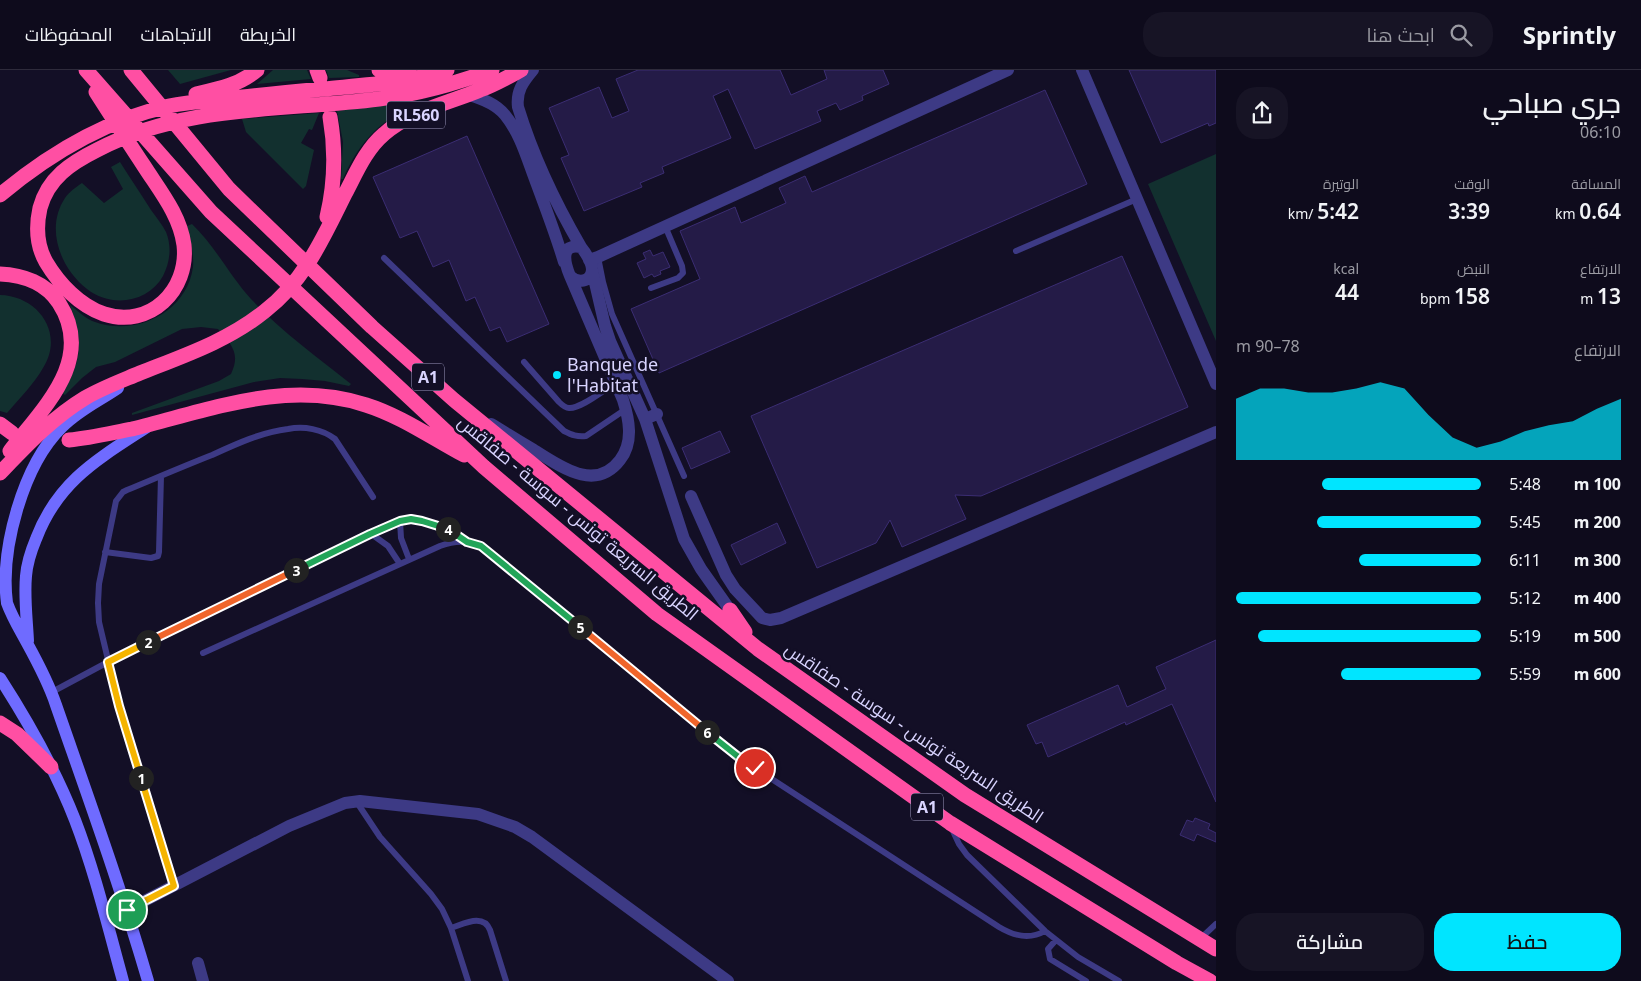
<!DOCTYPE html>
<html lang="ar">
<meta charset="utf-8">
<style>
body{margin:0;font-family:"Noto Sans",Cairo,sans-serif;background:#171425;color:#f1f3f6;direction:rtl;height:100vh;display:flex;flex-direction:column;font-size:19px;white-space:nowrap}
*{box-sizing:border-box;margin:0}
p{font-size:16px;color:#9b9ba3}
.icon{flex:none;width:28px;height:28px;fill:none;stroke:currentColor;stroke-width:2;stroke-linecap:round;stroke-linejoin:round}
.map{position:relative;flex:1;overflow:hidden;direction:ltr}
.details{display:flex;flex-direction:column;background:#0e0b1c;width:425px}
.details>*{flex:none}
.pin{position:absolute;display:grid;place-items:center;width:42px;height:42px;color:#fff;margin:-21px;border:2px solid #fff;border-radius:50%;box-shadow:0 1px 5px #0007}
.km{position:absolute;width:25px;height:25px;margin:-12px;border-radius:50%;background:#222;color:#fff;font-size:14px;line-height:25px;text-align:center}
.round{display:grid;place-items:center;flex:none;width:52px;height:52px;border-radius:20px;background:#171425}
.summary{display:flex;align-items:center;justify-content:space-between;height:85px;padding:0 20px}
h1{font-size:28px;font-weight:600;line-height:38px}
.metrics{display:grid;grid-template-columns:repeat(3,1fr);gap:8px;height:85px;padding:5px 20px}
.metrics div{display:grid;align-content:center}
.metrics b{font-size:21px;font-weight:600}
.metrics small{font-size:14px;font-weight:400}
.metrics p{font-size:14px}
.chart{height:140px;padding:10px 20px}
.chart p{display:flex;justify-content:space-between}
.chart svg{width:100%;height:90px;margin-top:5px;fill:#00e5ff;opacity:.7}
.primary-button{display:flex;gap:10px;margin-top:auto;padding:10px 20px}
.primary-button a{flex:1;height:58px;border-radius:20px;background:#00e5ff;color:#111;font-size:20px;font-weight:600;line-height:58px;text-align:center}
.primary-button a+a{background:#171425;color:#f1f3f6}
ul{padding:0 20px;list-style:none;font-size:16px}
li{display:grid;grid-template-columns:80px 60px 1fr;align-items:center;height:38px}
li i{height:12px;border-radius:6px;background:#00e5ff}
header{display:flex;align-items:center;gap:30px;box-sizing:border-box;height:70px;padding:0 25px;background:#0e0b1c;border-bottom:1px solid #2e2b3b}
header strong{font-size:24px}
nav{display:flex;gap:28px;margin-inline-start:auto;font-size:18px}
.search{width:350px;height:45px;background:#171425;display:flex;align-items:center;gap:12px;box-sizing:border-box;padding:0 18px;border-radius:20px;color:#9b9ba3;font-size:19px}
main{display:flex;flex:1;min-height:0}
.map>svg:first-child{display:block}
.green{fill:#12302f}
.building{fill:#241b47;stroke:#3b2d73}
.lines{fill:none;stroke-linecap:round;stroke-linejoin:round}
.lane{stroke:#3d3a85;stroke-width:6}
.street{stroke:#3d3a85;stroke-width:12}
.secondary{stroke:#6f6bff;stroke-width:12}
.highway{stroke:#ff4fa3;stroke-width:15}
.split-1-casing{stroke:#fff;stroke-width:10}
.split-2-casing{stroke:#fff;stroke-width:10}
.split-3-casing{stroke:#fff;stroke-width:10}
.split-4-casing{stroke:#fff;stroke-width:10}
.split-5-casing{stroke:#fff;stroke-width:10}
.split-6-casing{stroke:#fff;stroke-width:10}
.split-7-casing{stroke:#fff;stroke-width:10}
.split-1{stroke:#f5b400;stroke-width:6}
.split-2{stroke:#f5b400;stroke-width:6}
.split-3{stroke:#f0652b;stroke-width:6}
.split-4{stroke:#22a559;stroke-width:6}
.split-5{stroke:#22a559;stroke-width:6}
.split-6{stroke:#f0652b;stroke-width:6}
.split-7{stroke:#22a559;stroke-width:6}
.poi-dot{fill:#00e5ff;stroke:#130f26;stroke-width:2}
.labels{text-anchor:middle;stroke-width:5;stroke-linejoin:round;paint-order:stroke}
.shield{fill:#130f26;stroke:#9e99be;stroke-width:1}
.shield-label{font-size:16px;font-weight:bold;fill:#d9d4ff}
.poi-label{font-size:18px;fill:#d9d4ff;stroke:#130f26;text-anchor:start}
.street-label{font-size:18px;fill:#d9d4ff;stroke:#130f26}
</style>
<header>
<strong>Sprintly</strong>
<div class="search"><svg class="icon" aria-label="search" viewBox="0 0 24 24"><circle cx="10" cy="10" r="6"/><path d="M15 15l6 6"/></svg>ابحث هنا</div>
<nav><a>الخريطة</a><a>الاتجاهات</a><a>المحفوظات</a></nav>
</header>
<main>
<section class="details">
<div class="summary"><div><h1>جري صباحي</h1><p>06:10</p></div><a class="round"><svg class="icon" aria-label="share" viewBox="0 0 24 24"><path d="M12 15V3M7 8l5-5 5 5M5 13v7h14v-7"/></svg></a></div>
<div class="metrics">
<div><p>المسافة</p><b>0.64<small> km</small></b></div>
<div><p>الوقت</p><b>3:39</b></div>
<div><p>الوتيرة</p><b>5:42<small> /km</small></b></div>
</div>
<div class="metrics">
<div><p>الارتفاع</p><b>13<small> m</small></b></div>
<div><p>النبض</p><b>158<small> bpm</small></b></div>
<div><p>kcal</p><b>44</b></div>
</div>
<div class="chart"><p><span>الارتفاع</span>78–90 m</p>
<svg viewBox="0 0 160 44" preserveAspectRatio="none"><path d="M0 44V14L10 9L20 9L30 11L40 11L50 9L60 6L70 9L80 22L90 33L100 38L110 35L120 30L130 27L140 25L150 19L160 14V44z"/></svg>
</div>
<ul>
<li><b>100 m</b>5:48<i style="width:65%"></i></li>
<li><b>200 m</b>5:45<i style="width:67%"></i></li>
<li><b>300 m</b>6:11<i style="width:50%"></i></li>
<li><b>400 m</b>5:12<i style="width:100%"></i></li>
<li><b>500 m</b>5:19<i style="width:91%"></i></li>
<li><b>600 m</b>5:59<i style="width:57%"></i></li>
</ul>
<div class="primary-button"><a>حفظ</a><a>مشاركة</a></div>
</section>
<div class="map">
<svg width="1216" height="911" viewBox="0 0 1216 911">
<rect width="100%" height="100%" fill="#130f26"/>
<path class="green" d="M168,0H231L180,14Z
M273,0H307L311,9L257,14Z
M326,0H347L359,5V7L329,8Z
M421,31L422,35C383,45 358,73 343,109H341L343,72L337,41Z
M319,43L312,60L309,59L301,73L314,80L306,116L303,119L246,62L242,49Z
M1216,84V271L1148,114Z
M120,92C130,108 141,124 151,140C156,147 162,154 166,162C172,177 170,192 163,206C148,233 111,238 87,219C60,198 45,158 65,128C69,122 76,117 82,113L104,133L123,119L111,97Z
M192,154C215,176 230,206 251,229C281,261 317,287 351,314L349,316L325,311L302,309L280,308L254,312L132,345V343L219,311L231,304C241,283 231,274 218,259L201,257L182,259L115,292L96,297L82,308L65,325L62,323C83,289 83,272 70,235C78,241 86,249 95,252C136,267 187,242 193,197C194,183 190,169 187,156Z
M0,225C38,226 65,263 43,298C34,314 19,329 7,343L0,341Z"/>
<path class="building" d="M638,0H780L791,25L827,9L824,0H883L889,14L862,26L863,30L840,40L836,33L817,41L821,51L755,79L728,19L713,26L731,68L662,97L664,103L640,113L642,117L584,141L561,88L569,85L549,38L599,17L612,48L629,41L616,9Z
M1129,0H1216V53L1209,56L1208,53L1161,73Z
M1045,20L1087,114L659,303L631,239L700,209L680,161L735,137L741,153L786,133L779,118L805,106L812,122Z
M467,66L549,254L507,272L500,257L490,261L475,227L466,231L449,190L433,197L417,161L400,168L373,107Z
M650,180L653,186L663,182L670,197L660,201L661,204L654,207L652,204L644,208L637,193L646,189L643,183Z
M1122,186L1188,337L981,426L955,425L966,449L902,477L890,450L876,473L817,498L751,346Z
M720,361L730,382L691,399L682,378Z
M777,453L786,473L741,495L731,475Z
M1216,570V732L1172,634L1126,655L1125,652L1048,687L1042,672L1036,674L1027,655L1118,615L1127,637L1166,619L1156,597Z
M1195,748L1210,754L1208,759L1216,763V772L1197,764L1194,771L1180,765L1187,750L1193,752Z"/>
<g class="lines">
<path class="lane" d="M1016,181L1137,129
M598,187L603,212L612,244L684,406
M384,188L564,361C572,365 577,367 586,366L626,339
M651,218L678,208L683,203L682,196L665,156
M524,292L559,332C562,335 565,338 569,338C581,339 605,319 616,313
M400,451L401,468L409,489
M370,463L388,476L400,494
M105,482L151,488L158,486L159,482L161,406
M203,583L440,476C462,468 473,471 492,485L741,689L999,857C1014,866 1029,870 1045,861
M52,622L108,592L370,463C380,459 390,454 400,451C423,445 449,458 467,472
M356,731L380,767L431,824L442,839L451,858L468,911
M952,759L959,774L967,785L1045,861L1078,887L1119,911
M174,816L119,636L99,552L98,533L99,514L116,431L123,422L127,420C156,408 184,396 212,385C236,374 262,362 288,359C304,356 322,359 335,369L373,427
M451,858C464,854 483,843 490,860L506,911
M1200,869L1216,854
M1056,870L1048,879L1050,889L1086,911"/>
<path class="street" d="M533,0C523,12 516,21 518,37C533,86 556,134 581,177
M1082,0L1216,314
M469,25C483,29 496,34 505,45C519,62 526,85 533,104C544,134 555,162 564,192
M589,190L598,187L1008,0
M592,200L605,256L610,271L645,349L684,469L701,499L730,540
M645,349L657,344
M491,354C506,363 520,372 534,380C560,396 595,423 620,390C634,372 629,349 623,330L570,206C565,194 559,173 581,177C586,183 592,193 592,200C591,213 577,213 570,206
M691,426L726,505L735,519L762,548L770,550L781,548L1216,362
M127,840L289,756L345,733L360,731L478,744L515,757L532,767L728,911
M198,893L203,911"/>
<path class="secondary" d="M118,318C99,331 79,340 62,357C23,395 0,479 7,533C12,547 20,560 27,573C38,593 49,614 56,635C88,727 121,818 148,911
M28,571C27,550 24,527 26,506C27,493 31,481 36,469C58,411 98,389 147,357
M0,608C29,653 55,699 75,750C95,802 108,857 123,911"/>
<path class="highway" d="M86,0L211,142L484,397L657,544L950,753L1177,893L1210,911
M131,0L229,119L372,257L454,330L758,579L965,725L1216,879
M317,0L320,8
M379,0L401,1L409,0
M96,22C112,47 128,72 144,96C160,121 180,145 184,175C189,220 150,259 104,244C80,236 59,214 46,192C37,176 36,156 40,138C48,108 71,93 97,80C185,34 284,41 379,29C418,24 455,14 492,0
M196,24C219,19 239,15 257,0
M0,125C49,84 106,50 169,36C188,32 207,31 226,29C258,25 291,22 324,19C365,15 407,13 447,0
M327,147C335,113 336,81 330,47
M0,204C23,205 46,213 59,233C96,290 42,339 10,381
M0,354L12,363
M69,370C91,368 111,363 132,359C210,340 286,309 366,335C401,346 432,368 464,385
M0,403C26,376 52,348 85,328C102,318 121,311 140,303C183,286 228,271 265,241C305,210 323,168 345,124C356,103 366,79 384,64C410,41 449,33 480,20C494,15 508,7 521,0
M730,540L745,562
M0,653L17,664L51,697"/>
</g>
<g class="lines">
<defs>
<path id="split-1" d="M127,840L174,816L141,708"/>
<path id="split-2" d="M141,708L119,636L108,592L148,572"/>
<path id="split-3" d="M148,572L296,500"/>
<path id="split-4" d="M296,500L370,464L400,451L411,449L422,451L448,459"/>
<path id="split-5" d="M448,459L467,472L481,476L580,557"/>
<path id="split-6" d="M580,557L707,662"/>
<path id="split-7" d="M707,662L741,689L755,698"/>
</defs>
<use href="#split-1" class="split-1-casing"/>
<use href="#split-2" class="split-2-casing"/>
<use href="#split-3" class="split-3-casing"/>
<use href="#split-4" class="split-4-casing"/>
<use href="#split-5" class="split-5-casing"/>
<use href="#split-6" class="split-6-casing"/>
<use href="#split-7" class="split-7-casing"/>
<use href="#split-1" class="split-1"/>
<use href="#split-2" class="split-2"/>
<use href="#split-3" class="split-3"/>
<use href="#split-4" class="split-4"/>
<use href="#split-5" class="split-5"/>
<use href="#split-6" class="split-6"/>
<use href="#split-7" class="split-7"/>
</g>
<circle class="poi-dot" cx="557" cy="305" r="5"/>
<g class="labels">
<g class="shield">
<rect x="387" y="31.5" width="58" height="27" rx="4"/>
<rect x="412" y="293.5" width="32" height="27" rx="4"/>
<rect x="911" y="723.5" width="32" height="27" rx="4"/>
</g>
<g class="shield-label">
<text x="416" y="51">RL560</text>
<text x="428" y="313">A1</text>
<text x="927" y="743">A1</text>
</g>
<g class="poi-label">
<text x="567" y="301">Banque de<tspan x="567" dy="21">l'Habitat</tspan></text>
</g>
<g class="street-label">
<text transform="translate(578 448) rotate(40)" y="6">الطريق السريعة تونس - سوسة - صفاقس</text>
<text transform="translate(914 663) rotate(34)" y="6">الطريق السريعة تونس - سوسة - صفاقس</text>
</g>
</g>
</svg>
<div class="pin" style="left:127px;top:840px;background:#1e9e55"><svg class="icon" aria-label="arrive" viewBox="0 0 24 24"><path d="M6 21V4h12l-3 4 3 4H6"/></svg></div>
<div class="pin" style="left:755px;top:698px;background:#d93025"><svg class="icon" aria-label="check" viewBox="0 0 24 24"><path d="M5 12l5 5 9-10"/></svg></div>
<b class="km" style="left:141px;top:708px">1</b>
<b class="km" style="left:148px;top:572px">2</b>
<b class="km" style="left:296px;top:500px">3</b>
<b class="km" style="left:448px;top:459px">4</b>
<b class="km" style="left:580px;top:557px">5</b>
<b class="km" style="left:707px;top:662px">6</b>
</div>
</main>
